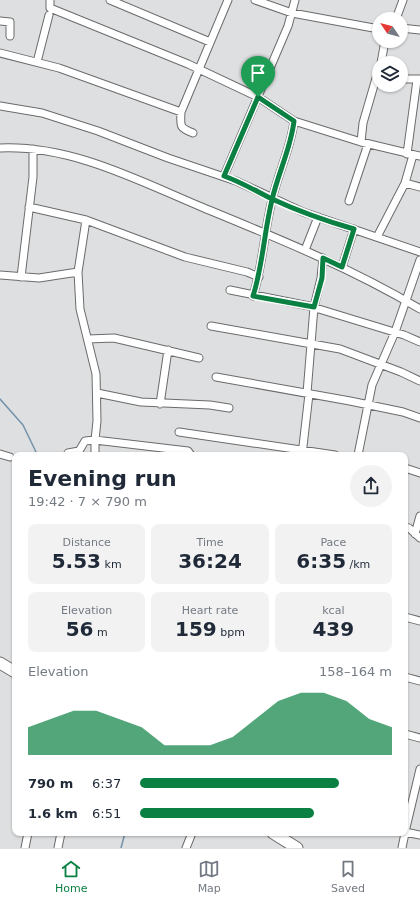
<!DOCTYPE html>
<meta charset="utf-8">
<style>
body{margin:0;font-family:"DejaVu Sans",sans-serif;background:#f2f2f3;color:#1f2937;height:100vh;display:flex;flex-direction:column;font-size:15px;white-space:nowrap}
*{box-sizing:border-box;margin:0}
p{font-size:13px;color:#747a83}
.icon{flex:none;width:22px;height:22px;fill:none;stroke:currentColor;stroke-width:2;stroke-linecap:round;stroke-linejoin:round}
.map{position:relative;flex:1;overflow:hidden}
.sheet{position:absolute;left:12px;top:452px;width:396px;height:384px;display:flex;flex-direction:column;background:#fff;border-radius:8px;box-shadow:0 1px 3px #0004}
.sheet>*{flex:none}
.needle{width:26px;rotate:305deg}
.tools{position:absolute;left:372px;top:12px;display:grid;gap:8px}
.tools a{display:grid;place-items:center;width:36px;height:36px;border-radius:50%;background:#fff;box-shadow:0 1px 3px #0004;font-size:20px}
.pin{position:absolute;display:grid;place-items:center;width:34px;height:34px;color:#fff;margin:-41px -17px;border-radius:50% 50% 50% 0;rotate:-45deg;box-shadow:0 0 4px #0007}
.pin .icon{rotate:45deg}
.round{display:grid;place-items:center;flex:none;width:42px;height:42px;border-radius:21px;background:#f2f2f3}
.overview{display:flex;align-items:center;justify-content:space-between;height:68px;padding:0 16px}
h1{font-size:22px;font-weight:700;line-height:30px}
.figures{display:grid;grid-template-columns:repeat(3,1fr);gap:6px;height:68px;padding:4px 16px}
.figures div{display:grid;align-content:center;border-radius:8px;background:#f2f2f3;text-align:center}
.figures b{font-size:20px;font-weight:700}
.figures small{font-size:11px;font-weight:400}
.figures p{font-size:11px}
.chart{height:112px;padding:8px 16px}
.chart p{display:flex;justify-content:space-between}
.chart svg{width:100%;height:72px;margin-top:4px;fill:#0b8043;opacity:.7}
ul{padding:0 16px;list-style:none;font-size:13px}
li{display:grid;grid-template-columns:64px 48px 1fr;align-items:center;height:30px}
li i{height:10px;border-radius:5px;background:#0b8043}
.menu{display:flex;justify-content:space-around;align-items:center;height:56px;border-top:1px solid #e0e1e3;background:#fff;font-size:11px;color:#747a83}
.menu a{display:grid;justify-items:center;gap:2px}
.menu .on{color:#0b8043}
.map>svg:first-child{display:block}
.lines{fill:none;stroke-linecap:round;stroke-linejoin:round}
.stream{stroke:#7292ab;stroke-width:1.5}
.minor-casing{stroke:#6a6b6c;stroke-width:9}
.highway-casing{stroke:#6a6b6c;stroke-width:13}
.minor{stroke:#fff;stroke-width:7}
.highway{stroke:#fff;stroke-width:11}
.route-casing{stroke:#fff;stroke-width:8}
.route{stroke:#0b8043;stroke-width:5}
</style>
<div class="map">
<svg width="420" height="848" viewBox="0 0 420 848">
<rect width="100%" height="100%" fill="#dedfe0"/>
<g class="lines">
<path class="stream" d="M0,399L23,425L36,452V455
M121,848L125,833"/>
<defs>
<path id="minor" d="M50,0V8L188,64L258,97L294,121L361,142L420,156
M110,0L210,42
M255,0L292,13L379,29
M396,19L403,0
M0,21L10,22V36
M401,28L420,30
M0,53L59,68L181,112
M37,62L49,15
M381,63L385,41
M401,79H420
M0,106L42,113L98,131L168,158L236,181L303,212L420,252
M193,133C180,128 180,127 181,112L228,0
M361,142L363,123L379,68
M0,148C72,145 139,181 204,208C277,238 351,268 420,309
M407,154L417,80
M224,176L288,26L295,0
M405,183L420,187
M349,201L368,144
M29,207L86,220L185,257L247,272L259,277
M86,220L78,272L80,309L96,374L97,421L95,440L188,451L191,455
M377,237L405,183L413,155
M305,250L318,217
M342,267L354,229
M0,275L39,278L78,272
M21,277L33,177V149
M230,290L309,306L404,335L420,342
M253,296C263,265 264,232 272,200C278,173 291,148 294,121
M211,326L340,349L401,372L420,381
M88,339L114,338L199,358
M216,377L350,401L403,412L420,418
M97,393L141,402L210,405L229,408
M307,393L314,307L321,278L323,258
M160,404L168,350
M179,432L335,455
M68,453L79,451L85,441L95,440V455
M0,454L10,457
M302,455L309,394
M358,455L372,385L395,332L420,260
M405,468L420,473
M405,527L409,528L420,538
M415,534L420,516
M405,617L420,621
M405,677L420,681
M405,734L420,738
M420,769L405,832L420,835
M25,848L28,833
M58,848L61,833
M186,848L192,833
M402,848L405,833"/>
<path id="highway" d="M0,663L15,672
M273,833L297,848"/>
</defs>
<use href="#minor" class="minor-casing"/>
<use href="#highway" class="highway-casing"/>
<use href="#minor" class="minor"/>
<use href="#highway" class="highway"/>
</g>
<g class="lines">
<defs>
<path id="route" d="M258,97L294,121C291,148 278,173 272,200C264,232 263,265 253,296L314,307L322,278L323,258L342,267L354,229C326,221 298,211 272,199C256,191 241,182 224,176L258,97"/>
</defs>
<use href="#route" class="route-casing"/>
<use href="#route" class="route"/>
</g>
</svg>
<div class="tools">
<a><svg class="needle" viewBox="-14 -14 28 28"><path d="M0-13l5 13h-10z" fill="#e53935"/><path d="M0 13l5-13h-10z" fill="#747a83"/></svg></a>
<a><svg class="icon" aria-label="layers" viewBox="0 0 24 24"><path d="M12 4l9 5-9 5-9-5zM3 14l9 5 9-5"/></svg></a>
</div>
<div class="pin" style="left:258px;top:97px;background:#1e9e55"><svg class="icon" aria-label="arrive" viewBox="0 0 24 24"><path d="M6 21V4h12l-3 4 3 4H6"/></svg></div>
<section class="sheet">
<div class="overview"><div><h1>Evening run</h1><p>19:42 · 7 × 790 m</p></div><a class="round"><svg class="icon" aria-label="share" viewBox="0 0 24 24"><path d="M12 15V3M7 8l5-5 5 5M5 13v7h14v-7"/></svg></a></div>
<div class="figures">
<div><p>Distance</p><b>5.53<small> km</small></b></div>
<div><p>Time</p><b>36:24</b></div>
<div><p>Pace</p><b>6:35<small> /km</small></b></div>
</div>
<div class="figures">
<div><p>Elevation</p><b>56<small> m</small></b></div>
<div><p>Heart rate</p><b>159<small> bpm</small></b></div>
<div><p>kcal</p><b>439</b></div>
</div>
<div class="chart"><p><span>Elevation</span>158–164 m</p>
<svg viewBox="0 0 160 44" preserveAspectRatio="none"><path d="M0 44V27L10 22L20 17L30 17L40 22L50 27L60 38L70 38L80 38L90 33L100 22L110 11L120 6L130 6L140 11L150 22L160 27V44z"/></svg>
</div>
<ul>
<li><b>790 m</b>6:37<i style="width:79%"></i></li>
<li><b>1.6 km</b>6:51<i style="width:69%"></i></li>
</ul>
</section>
</div>
<nav class="menu">
<a class="on"><svg class="icon" aria-label="home" viewBox="0 0 24 24"><path d="M3 11l9-7 9 7M6 9v11h12V9"/></svg>Home</a>
<a><svg class="icon" aria-label="map" viewBox="0 0 24 24"><path d="M3 6l6-2 6 2 6-2v14l-6 2-6-2-6 2zM9 4v14M15 6v14"/></svg>Map</a>
<a><svg class="icon" aria-label="saved" viewBox="0 0 24 24"><path d="M7 4h10v16l-5-4-5 4z"/></svg>Saved</a>
</nav>
